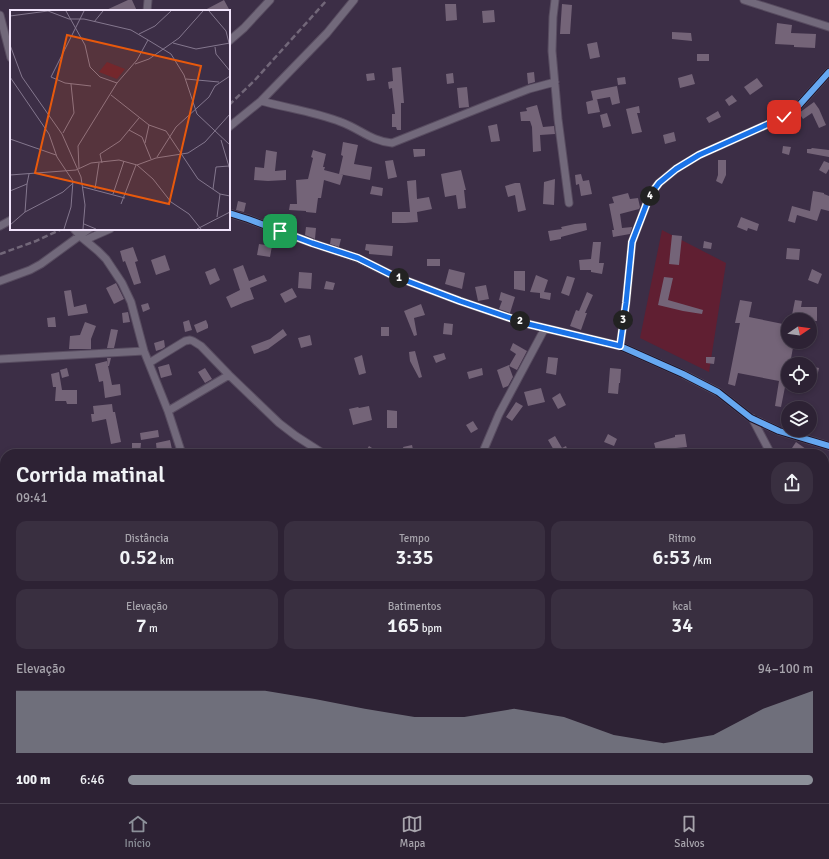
<!DOCTYPE html>
<html lang="pt">
<meta charset="utf-8">
<style>
body{margin:0;font-family:Signika,sans-serif;background:#392f40;color:#f1f3f6;height:100vh;display:flex;flex-direction:column;font-size:15px;white-space:nowrap}
*{box-sizing:border-box;margin:0}
p{font-size:13px;color:#a7a4ac}
.icon{flex:none;width:22px;height:22px;fill:none;stroke:currentColor;stroke-width:2;stroke-linecap:round;stroke-linejoin:round}
.map{position:relative;flex:1;overflow:hidden}
.side{position:absolute;left:0px;top:449px;width:829px;height:354px;display:flex;flex-direction:column;background:#2d2234;border-radius:16px 16px 0 0;box-shadow:0 2px 6px #0003,0 0 0 1px #483f4f}
.side>*{flex:none}
.needle{width:26px;rotate:77deg}
.controls{position:absolute;left:781px;top:313px;display:grid;gap:8px}
.controls a{display:grid;place-items:center;width:36px;height:36px;border-radius:50%;background:#2d2234;box-shadow:0 2px 6px #0003,0 0 0 1px #483f4f;font-size:20px}
.pin{position:absolute;display:grid;place-items:center;width:34px;height:34px;color:#fff;margin:-17px;border-radius:8px;box-shadow:0 2px 6px #0006}
.km{position:absolute;width:20px;height:20px;margin:-10px;border-radius:50%;background:#222;color:#fff;font-size:11px;line-height:20px;text-align:center}
.round{display:grid;place-items:center;flex:none;width:42px;height:42px;border-radius:16px;background:#392f40}
.head{display:flex;align-items:center;justify-content:space-between;height:68px;padding:0 16px}
h1{font-size:22px;font-weight:600;line-height:30px}
.stats{display:grid;grid-template-columns:repeat(3,1fr);gap:6px;height:68px;padding:4px 16px}
.stats div{display:grid;align-content:center;border-radius:10px;background:#392f40;text-align:center}
.stats b{font-size:20px;font-weight:600}
.stats small{font-size:11px;font-weight:400}
.stats p{font-size:11px}
.chart{height:112px;padding:8px 16px}
.chart p{display:flex;justify-content:space-between}
.chart svg{width:100%;height:72px;margin-top:4px;fill:#8c9099;opacity:.7}
ul{padding:0 16px;list-style:none;font-size:13px}
li{display:grid;grid-template-columns:64px 48px 1fr;align-items:center;height:30px}
li i{height:10px;border-radius:5px;background:#8c9099}
.tab-bar{display:flex;justify-content:space-around;align-items:center;height:56px;border-top:1px solid #483f4f;background:#2d2234;font-size:11px;color:#a7a4ac}
.tab-bar a{display:grid;justify-items:center;gap:2px}
.tab-bar .selected{color:#8c9099}
.map>svg:first-child{display:block}
.green{fill:#601f32}
.building{fill:#746478}
.lines{fill:none;stroke-linecap:round;stroke-linejoin:round}
.street-casing{stroke:#584c60;stroke-width:9}
.street{stroke:#72697b;stroke-width:7}
.rail{stroke:#726779;stroke-width:2.5;stroke-dasharray:6 3;stroke-linecap:butt}
.cycleway-casing{stroke:#1e1327;stroke-width:8}
.cycleway{stroke:#66a8f1;stroke-width:6}
.route-casing{stroke:#fff;stroke-width:8}
.route{stroke:#1a73e8;stroke-width:5}
.inset-road{fill:none;stroke:#84778e;stroke-width:1}
.view{fill:#e8590c;fill-opacity:0.15;stroke:#e8590c;stroke-width:2}
.inset-edge{fill:none;stroke:#f1e4fb;stroke-width:2}
</style>
<div class="map">
<svg width="829" height="803" viewBox="0 0 829 803">
<rect width="100%" height="100%" fill="#3c2e46"/>
<path class="green" d="M662,230L726,263L709,372L640,338Z"/>
<path class="building" d="M128,0H132L137,11H104Z
M224,0L230,11H203Z
M445,4H456L457,20L446,21Z
M562,4L572,5L570,34H560Z
M494,10L495,22L483,23L482,11Z
M777,23L792,25L791,33L816,34L815,48L794,47V45L775,44Z
M672,32L691,33L692,41L672,39Z
M597,42L600,57L590,59L587,44Z
M697,54H709V61H697Z
M401,67L404,103H401V130H397L396,127H392V114H395L392,88L389,89L388,82L393,81L392,68Z
M534,72L535,82L528,84L527,73Z
M374,73L375,80L367,81L366,74Z
M453,73L454,83L447,84L446,74Z
M692,74L695,84L680,88L678,78Z
M625,77L626,84L618,85L617,78Z
M757,78L763,86L750,95L744,87Z
M617,86L620,103L612,105L610,97L593,100L591,91Z
M467,87L469,107L459,108L457,88Z
M732,95L737,101L729,106L725,100Z
M597,99L600,112L588,114L586,102Z
M814,102L819,109L826,125L819,128L812,113L803,119L799,113Z
M537,105L543,127L554,126L555,134L540,135L541,151L533,152L532,127L530,121H521L520,112L527,111L526,108Z
M639,106L640,113H637L642,132L632,134L626,109Z
M718,111L721,117L709,123L706,118Z
M607,113L611,126L603,128L600,115Z
M497,124L500,141L491,142L488,126Z
M674,132L676,141L665,144L663,135Z
M343,142L358,145L354,164L372,167L370,180L339,174L343,156L341,155Z
M783,146L791,147L789,155L782,153Z
M812,148L829,150V157L807,153V149H811Z
M413,149H425V156L414,157Z
M266,150L277,152L275,171L286,170V180L268,181L254,180L255,167L264,168Z
M313,150L326,154L323,167H325L324,170L343,175L340,185L324,180L321,198H318L316,213L306,212V211L289,210L290,204H297L296,180L308,179L313,158L311,157Z
M393,160L397,177L388,179L385,161Z
M718,160H726V175L722,184L716,181L718,175Z
M824,161L829,163V169L826,174L819,170Z
M461,170L466,190H464L466,208L458,209L456,195L445,197L441,174Z
M581,174L583,181L589,180L592,194L581,196L579,184L576,185L575,175Z
M555,179L554,205L543,204L544,182Z
M416,180L417,199L429,197L432,209L417,212L418,222L405,223H392V212H410L407,181Z
M515,183H520L526,210L518,212L515,195L508,197L505,186Z
M372,186L383,188L382,196L370,194Z
M813,191L824,193V194L829,196V211L821,209L817,221L797,215L795,223L788,221L792,206L810,211Z
M628,193L630,199L638,198L640,207L639,209L620,214L622,228L632,227V228L630,234L613,237L612,230H614L609,204L614,203L612,197Z
M238,201L246,203L244,212L236,210Z
M741,217L759,224L757,231L748,228L747,231L737,227Z
M586,223L587,230L561,237V239L550,241L548,231L562,229L561,227L575,224Z
M306,227L316,228L315,239L305,235Z
M672,235L682,236L679,265L669,264Z
M331,238L341,239L339,247L330,244Z
M704,241L712,243L711,249L703,248Z
M593,242H601L599,263H604L602,274L591,272V270H580L579,260L591,259Z
M259,244L272,246L270,257L257,255Z
M366,244L393,246L392,256L369,254V251L365,250Z
M133,247L138,261L135,262L141,283L134,285L125,261L123,262L120,251Z
M787,248L800,249L799,260L786,259Z
M165,255L170,270L156,275L151,260Z
M427,259H440V266H427Z
M243,265L249,281L264,275L267,281L250,288L254,299L245,302L231,308L226,297L240,290L233,269Z
M215,268L220,280L210,285L205,272Z
M449,269L465,273L462,289L445,284Z
M812,269L822,274L818,284L808,280Z
M514,271H525V291L514,289Z
M299,272L312,273L311,289L298,288Z
M536,275L548,280L544,292L551,293L550,300L540,298V293L530,292Z
M567,276L575,278L569,296L561,293Z
M664,277L673,278L668,300L703,310L702,314L683,311L658,305Z
M326,281L335,283L333,290L324,289Z
M116,283L124,299L114,304L106,288Z
M486,285L489,299L478,301L475,287Z
M292,288L297,297L285,303L280,294Z
M71,290L74,307L86,304L88,313L68,316L64,291Z
M501,292L515,297L510,313L499,309L502,301L499,300Z
M587,292L593,295L585,313H587L581,330L570,326L576,310L579,311Z
M740,300L752,302L749,317L788,325V342H794L790,364H788V372L781,407L775,406L779,381L738,373L735,386L728,384L740,323H735Z
M795,300L802,301L801,307H817V321L791,320Z
M148,303L150,309L143,312L141,305Z
M421,304L425,315L414,318L417,335L414,336L404,311Z
M128,312L130,322L123,323L122,313Z
M55,317L56,327H48L47,318Z
M189,320L192,330L185,332L183,322Z
M206,320L208,325V328L197,333L194,325Z
M85,322L96,326L91,339V349H69L70,336L80,335Z
M444,323L453,324L452,335L443,334Z
M381,327H389V336H381Z
M111,329L118,330L115,344L114,348H107Z
M283,329L287,335L268,349L254,354L251,346L270,339Z
M310,335L312,345L301,348L298,338Z
M164,340L165,347L162,349L156,351L154,343Z
M513,343L527,351L517,370L509,366L513,377L508,386L503,388L497,370L509,365V366L516,354L510,350Z
M415,351L422,377L419,378L410,361L409,352Z
M444,353L446,359L436,363L433,356Z
M362,355L366,373L359,375L354,358Z
M548,357L558,358L556,375L546,373Z
M706,357H715L714,364L706,363Z
M107,358H111L109,366H108L112,385L120,384L121,395L105,398L103,381L99,382L95,364L107,361L108,366Z
M169,364L172,375L161,378L158,367Z
M810,366L819,368L817,377L810,376Z
M67,368L69,376L62,378L60,370Z
M205,368L212,379L205,383L198,372Z
M482,368L483,375L469,379L467,372Z
M610,368L621,369L620,383H619L618,394L608,393Z
M59,372L62,390H77V404H67L66,401H55L56,387H53L51,374Z
M541,388L545,402L528,406L524,392Z
M560,393L566,405L558,409L552,398Z
M516,402L523,406L512,421L506,417Z
M112,404L113,412H115L121,442L111,444L106,419L92,422L91,414H94L93,406Z
M369,406L372,420L353,425L349,409L358,407L359,408Z
M387,410L397,411V428H387Z
M473,421L478,429L471,433L466,425Z
M158,430L159,437L141,440L140,433Z
M608,434L617,439L614,446L604,442Z
M685,434L687,447L665,449L666,452L657,454L654,443L675,437V435Z
M555,436L562,448L566,446L569,454H550L555,452L548,440Z
M170,440L173,454H157L156,443Z
M796,442L806,449L803,454H788Z
M132,443H141L140,454H132Z
M412,445L414,454H405L403,447Z
M369,446L381,454H364Z"/>
<g class="lines">
<defs>
<path id="street" d="M555,0L553,17L552,51L558,119L569,203
M744,0L829,27
M147,11L148,0
M0,15L11,58
M229,41L244,28L270,0
M829,72L794,111L784,117L699,155L676,169L659,183L650,195L632,242L626,303L620,346L683,374L718,392L751,418L779,431L829,446
M261,101C287,108 316,112 341,122C360,129 371,141 392,143L490,104L529,89L555,82
M229,127L261,101L327,33L354,0
M229,213L248,219L312,243L357,258L394,276L460,301L528,324L620,346
M0,226L11,220
M74,229L80,236L98,251L106,259L122,283L131,302L144,351L168,411L182,454
M85,240L110,229
M0,281L30,270L41,264L89,229
M0,359L144,351
M149,363L185,341L190,340L193,341L201,346L229,375L279,423L296,436L324,454
M168,411L229,375
M752,418L771,454
M482,454L499,414L545,328
M0,469H5
M824,516L829,520
M0,543H5
M824,653L829,648
M296,798L298,803
M528,798L536,803
M750,798L751,803
M21,803L24,798
M310,803L315,798
M616,803L626,798"/>
</defs>
<use href="#street" class="street-casing"/>
<use href="#street" class="street"/>
<path class="rail" d="M229,105L254,81L327,0
M0,254L36,241L62,229"/>
<defs>
<path id="cycleway" d="M829,72L794,111L784,117L699,155L676,169L659,183L650,195L632,242L626,303L620,346L683,374L718,392L751,418L779,431L829,446
M229,213L248,219L312,243L357,258L394,276L460,301L528,324L620,346"/>
</defs>
<use href="#cycleway" class="cycleway-casing"/>
<use href="#cycleway" class="cycleway"/>
</g>
<g class="lines">
<defs>
<path id="route" d="M280,231L312,243L358,258L394,276L460,301L528,324L620,346L626,303L632,242L650,195L659,183L676,169L699,155L784,117"/>
</defs>
<use href="#route" class="route-casing"/>
<use href="#route" class="route"/>
</g>
<g transform="translate(10 10)">
<rect width="220" height="220" fill="#3c2e46"/>
<path d="M97,52L115,59L107,69L89,62Z" fill="#601f32"/>
<path class="inset-road" d="M56,1L75,35L80,57L90,67L107,73L127,50L138,30L161,44L174,65L187,104L220,135M74,1L41,67L55,73L81,76M199,1L216,21L220,37M0,6L38,1L59,9H74L121,20L138,30M84,12L93,1M129,24L145,16L161,1M163,33L186,39L220,33M0,35L12,67L52,124L71,167L75,195L73,219M205,37L206,44L220,61M125,54L139,49L169,28L193,1M0,67L39,124L47,147L63,171L61,197L54,219M176,69L209,72M101,85L139,115L156,121L188,169L210,184L220,186M119,120L132,127L141,149M53,123L64,103L61,74M0,129L46,145M211,130L220,160M135,133L139,115M147,147L166,117L199,87L205,76L220,66M92,153L90,144L110,131L129,108M127,155L143,169L161,192L179,204L191,219M69,158L68,136L107,73M0,165L66,160L81,153L109,150L127,155L146,148L178,143L195,132L220,104M17,174L15,202L53,182L63,173M73,177L115,188M85,179L89,153M203,179L206,157L219,156M0,181L17,174L19,164M103,184L114,151M111,194L126,155M207,207L210,184M74,214L86,219M0,215L15,202M187,219L220,202"/>
<path class="view" d="M57,25L191,56L159,194L25,163Z"/>
<rect width="220" height="220" class="inset-edge"/>
</g>
</svg>
<div class="controls">
<a><svg class="needle" viewBox="-14 -14 28 28"><path d="M0-13l5 13h-10z" fill="#e53935"/><path d="M0 13l5-13h-10z" fill="#a7a4ac"/></svg></a>
<a><svg class="icon" aria-label="locate" viewBox="0 0 24 24"><circle cx="12" cy="12" r="6"/><path d="M12 2v4M12 18v4M2 12h4M18 12h4"/></svg></a>
<a><svg class="icon" aria-label="layers" viewBox="0 0 24 24"><path d="M12 4l9 5-9 5-9-5zM3 14l9 5 9-5"/></svg></a>
</div>
<div class="pin" style="left:280px;top:231px;background:#1e9e55"><svg class="icon" aria-label="arrive" viewBox="0 0 24 24"><path d="M6 21V4h12l-3 4 3 4H6"/></svg></div>
<div class="pin" style="left:784px;top:117px;background:#d93025"><svg class="icon" aria-label="check" viewBox="0 0 24 24"><path d="M5 12l5 5 9-10"/></svg></div>
<b class="km" style="left:399px;top:278px">1</b>
<b class="km" style="left:520px;top:321px">2</b>
<b class="km" style="left:623px;top:320px">3</b>
<b class="km" style="left:650px;top:196px">4</b>
<section class="side">
<div class="head"><div><h1>Corrida matinal</h1><p>09:41</p></div><a class="round"><svg class="icon" aria-label="share" viewBox="0 0 24 24"><path d="M12 15V3M7 8l5-5 5 5M5 13v7h14v-7"/></svg></a></div>
<div class="stats">
<div><p>Distância</p><b>0.52<small> km</small></b></div>
<div><p>Tempo</p><b>3:35</b></div>
<div><p>Ritmo</p><b>6:53<small> /km</small></b></div>
</div>
<div class="stats">
<div><p>Elevação</p><b>7<small> m</small></b></div>
<div><p>Batimentos</p><b>165<small> bpm</small></b></div>
<div><p>kcal</p><b>34</b></div>
</div>
<div class="chart"><p><span>Elevação</span>94–100 m</p>
<svg viewBox="0 0 160 44" preserveAspectRatio="none"><path d="M0 44V6L10 6L20 6L30 6L40 6L50 6L60 11L70 17L80 22L90 22L100 17L110 22L120 33L130 38L140 33L150 17L160 6V44z"/></svg>
</div>
<ul>
<li><b>100 m</b>6:46<i style="width:100%"></i></li>
</ul>
</section>
</div>
<nav class="tab-bar">
<a class="selected"><svg class="icon" aria-label="home" viewBox="0 0 24 24"><path d="M3 11l9-7 9 7M6 9v11h12V9"/></svg>Início</a>
<a><svg class="icon" aria-label="map" viewBox="0 0 24 24"><path d="M3 6l6-2 6 2 6-2v14l-6 2-6-2-6 2zM9 4v14M15 6v14"/></svg>Mapa</a>
<a><svg class="icon" aria-label="saved" viewBox="0 0 24 24"><path d="M7 4h10v16l-5-4-5 4z"/></svg>Salvos</a>
</nav>
